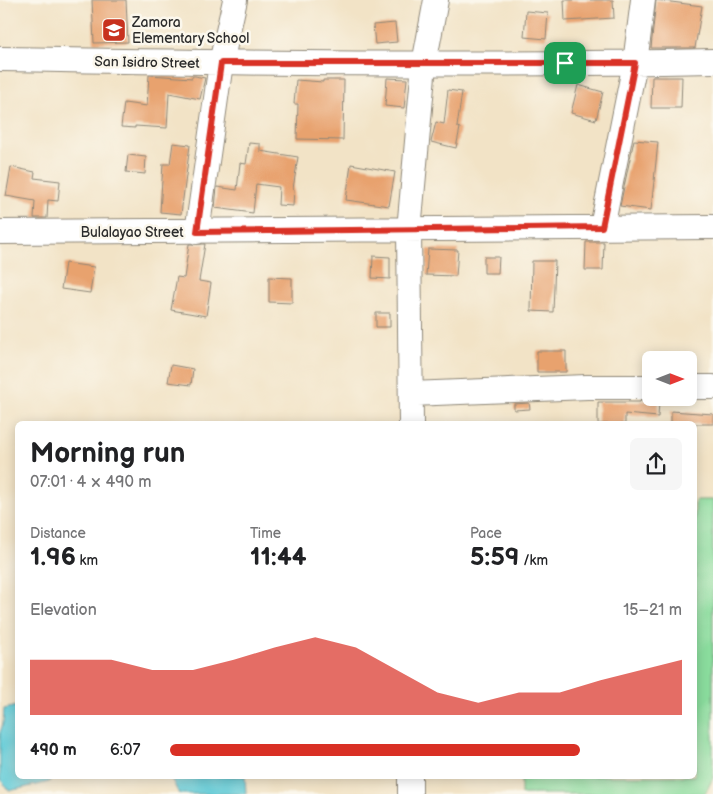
<!DOCTYPE html>
<meta charset="utf-8">
<style>
body{margin:0;font-family:"Balsamiq Sans",sans-serif;background:#f6f6f6;color:#202124;height:100vh;display:flex;flex-direction:column;font-size:19px;white-space:nowrap}
*{box-sizing:border-box;margin:0}
p{font-size:16px;color:#757577}
.icon{flex:none;width:28px;height:28px;fill:none;stroke:currentColor;stroke-width:2;stroke-linecap:round;stroke-linejoin:round}
.map{position:relative;flex:1;overflow:hidden}
.details{position:absolute;left:15px;top:421px;width:682px;height:358px;display:flex;flex-direction:column;background:#fff;border-radius:8px;box-shadow:0 2px 12px #0003}
.details>*{flex:none}
.needle{width:32px;rotate:90deg}
.tools{position:absolute;left:642px;top:351px;display:grid;gap:10px}
.tools a{display:grid;place-items:center;width:55px;height:55px;border-radius:8px;background:#fff;box-shadow:0 2px 12px #0003;font-size:25px}
.pin{position:absolute;display:grid;place-items:center;width:42px;height:42px;color:#fff;margin:-21px;border-radius:10px;box-shadow:0 2px 8px #0006}
.round{display:grid;place-items:center;flex:none;width:52px;height:52px;border-radius:8px;background:#f6f6f6}
.summary{display:flex;align-items:center;justify-content:space-between;height:85px;padding:0 15px}
h1{font-size:28px;font-weight:800;line-height:38px}
.figures{display:grid;grid-template-columns:repeat(3,1fr);gap:8px;height:85px;padding:5px 15px}
.figures div{display:grid;align-content:center}
.figures b{font-size:25px;font-weight:800}
.figures small{font-size:14px;font-weight:400}
.figures p{font-size:14px}
.chart{height:140px;padding:10px 15px}
.chart p{display:flex;justify-content:space-between}
.chart svg{width:100%;height:90px;margin-top:5px;fill:#d93025;opacity:.7}
ul{padding:0 15px;list-style:none;font-size:16px}
li{display:grid;grid-template-columns:80px 60px 1fr;align-items:center;height:38px}
li i{height:12px;border-radius:6px;background:#d93025}
.map>svg:first-child{display:block}
.green{fill:#8adc9d;stroke:#5a8464}
.water{fill:#5ecad7;stroke:#447a81}
.building{fill:#e8a26e}
.lines{fill:none;stroke-linecap:round;stroke-linejoin:round}
.minor-casing{stroke:#8e8778;stroke-width:26}
.minor{stroke:#fff;stroke-width:24}
.route-casing{stroke:#fff;stroke-width:10}
.route{stroke:#d93025;stroke-width:6}
.labels{text-anchor:middle;stroke-width:5;stroke-linejoin:round;paint-order:stroke}
.poi-label{font-size:14px;fill:#2b2b2b;stroke:#fbf7ec;text-anchor:start}
.street-label{font-size:14px;fill:#2b2b2b;stroke:#fbf7ec}
</style>
<div class="map">
<svg width="713" height="794" viewBox="0 0 713 794">
<rect width="100%" height="100%" fill="#fbf7ec"/>
<filter id="ink" filterUnits="userSpaceOnUse"><feTurbulence type="fractalNoise" baseFrequency=".02" numOctaves="2"/><feDisplacementMap in="SourceGraphic" scale="10" xChannelSelector="R" yChannelSelector="G"/><feConvolveMatrix kernelMatrix="1 2 1 2 8 2 1 2 1" color-interpolation-filters="sRGB"/></filter>
<filter id="wash" filterUnits="userSpaceOnUse"><feTurbulence type="fractalNoise" baseFrequency=".0096" numOctaves="4" result="noise"/><feDisplacementMap in="SourceGraphic" scale="20" xChannelSelector="R" yChannelSelector="G"/><feGaussianBlur stdDeviation="1.12" result="paint"/><feColorMatrix in="noise" values="0 0 0 0 0 0 0 0 0 0 0 0 0 0 0 0 0 1.4 0 .05"/><feComposite in="paint" operator="in"/></filter>
<g filter="url(#wash)">
<rect width="100%" height="100%" fill="#f2e3c6"/>
<path class="green" d="M695,500H713V778L705,794H521V776H695Z"/>
<path class="water" d="M17,706L18,776H52L49,782L9,791L0,779V733L3,723L4,709Z
M170,776H245L246,794H179Z"/>
<g id="blocks">
<path class="building" d="M92,0H126L128,42L94,43Z
M564,0H613L614,18L565,21Z
M656,0L702,6L695,48H651Z
M526,11L548,13L546,39L524,37Z
M395,23L397,42L375,44L373,25Z
M149,75L192,78V76H195L205,78L200,99L169,93L167,128L135,126V128L121,127L124,103L147,106Z
M652,77H682L681,108H651Z
M387,78L407,79L404,108L385,106Z
M296,80L323,82V80H344L343,140L297,139L298,104H294Z
M578,85L603,92L596,120L571,113Z
M448,90L462,92L457,127L460,128L456,148L431,142L436,122L444,124Z
M634,140L658,142L651,210L620,206Z
M173,143L190,145L181,214L160,212L163,164H170Z
M249,143L260,144V151L298,157L293,189H294L293,206L278,205L279,187L256,184L253,213L215,208L217,187L237,190L240,163L246,164Z
M128,155L146,157L145,174L126,172Z
M351,164L395,172L389,206L346,200Z
M11,167L35,172L34,178L60,181L58,201L48,200L47,218H34L35,201L6,196Z
M586,242H604L603,270H585Z
M189,244H205L199,281L211,283L206,316L171,310L177,277L184,278Z
M428,249L458,250L456,276L426,275Z
M373,256L390,257V279L372,278Z
M484,257H499L498,273H484Z
M532,261H555L553,312L531,311Z
M65,263L94,267L90,293L61,289Z
M269,277L292,278V303L269,302Z
M376,313H390V327H376Z
M537,351H566V372H537Z
M171,365L193,369L191,385L168,382Z
M640,401H659L658,417L625,414V424H598V402H640Z
M529,403L530,409L514,410V404Z
M671,411L713,414V424H671Z"/>
</g>
</g>
<g filter="url(#ink)">
<use href="#blocks" fill-opacity="0" stroke="#8e8778" stroke-width="1"/>
<g class="lines">
<defs>
<path id="minor" d="M0,59C238,63 475,66 713,61
M602,227L635,63L643,0
M0,232L713,227
M197,232L221,63L235,0
M689,387H713
M411,394L587,387H651
M411,424L409,230L424,64L436,0
M410,776V794"/>
</defs>
<use href="#minor" class="minor-casing"/>
<use href="#minor" class="minor"/>
</g>
</g>
<g class="lines" filter="url(#ink)">
<defs>
<path id="route" d="M221,63H635L602,227L197,232Z"/>
</defs>
<use href="#route" class="route-casing"/>
<use href="#route" class="route"/>
</g>
<defs>
<symbol id="school-square" viewBox="-11 -11 22 22"><rect x="-9" y="-9" width="18" height="18" rx="4" fill="#c8321e" stroke="#fbf7ec"/><path d="M0-5L7-2L0 1L-7-2ZM-4 1L0 2.5L4 1V4Q0 6-4 4Z" fill="#fff"/></symbol>
</defs>
<g fill-rule="evenodd">
<use href="#school-square" x="100" y="16" width="28" height="28"/>
</g>
<g class="labels">
<g class="poi-label">
<text x="132" y="27">Zamora<tspan x="132" dy="16">Elementary School</tspan></text>
</g>
<g class="street-label">
<text transform="translate(147 62) rotate(1)" y="5">San Isidro Street</text>
<text x="132" y="237">Bulalayao Street</text>
</g>
</g>
</svg>
<div class="tools">
<a><svg class="needle" viewBox="-14 -14 28 28"><path d="M0-13l5 13h-10z" fill="#e53935"/><path d="M0 13l5-13h-10z" fill="#757577"/></svg></a>
</div>
<div class="pin" style="left:565px;top:63px;background:#1e9e55"><svg class="icon" aria-label="arrive" viewBox="0 0 24 24"><path d="M6 21V4h12l-3 4 3 4H6"/></svg></div>
<section class="details">
<div class="summary"><div><h1>Morning run</h1><p>07:01 · 4 × 490 m</p></div><a class="round"><svg class="icon" aria-label="share" viewBox="0 0 24 24"><path d="M12 15V3M7 8l5-5 5 5M5 13v7h14v-7"/></svg></a></div>
<div class="figures">
<div><p>Distance</p><b>1.96<small> km</small></b></div>
<div><p>Time</p><b>11:44</b></div>
<div><p>Pace</p><b>5:59<small> /km</small></b></div>
</div>
<div class="chart"><p><span>Elevation</span>15–21 m</p>
<svg viewBox="0 0 160 44" preserveAspectRatio="none"><path d="M0 44V17L10 17L20 17L30 22L40 22L50 17L60 11L70 6L80 11L90 22L100 33L110 38L120 33L130 33L140 27L150 22L160 17V44z"/></svg>
</div>
<ul>
<li><b>490 m</b>6:07<i style="width:80%"></i></li>
</ul>
</section>
</div>
